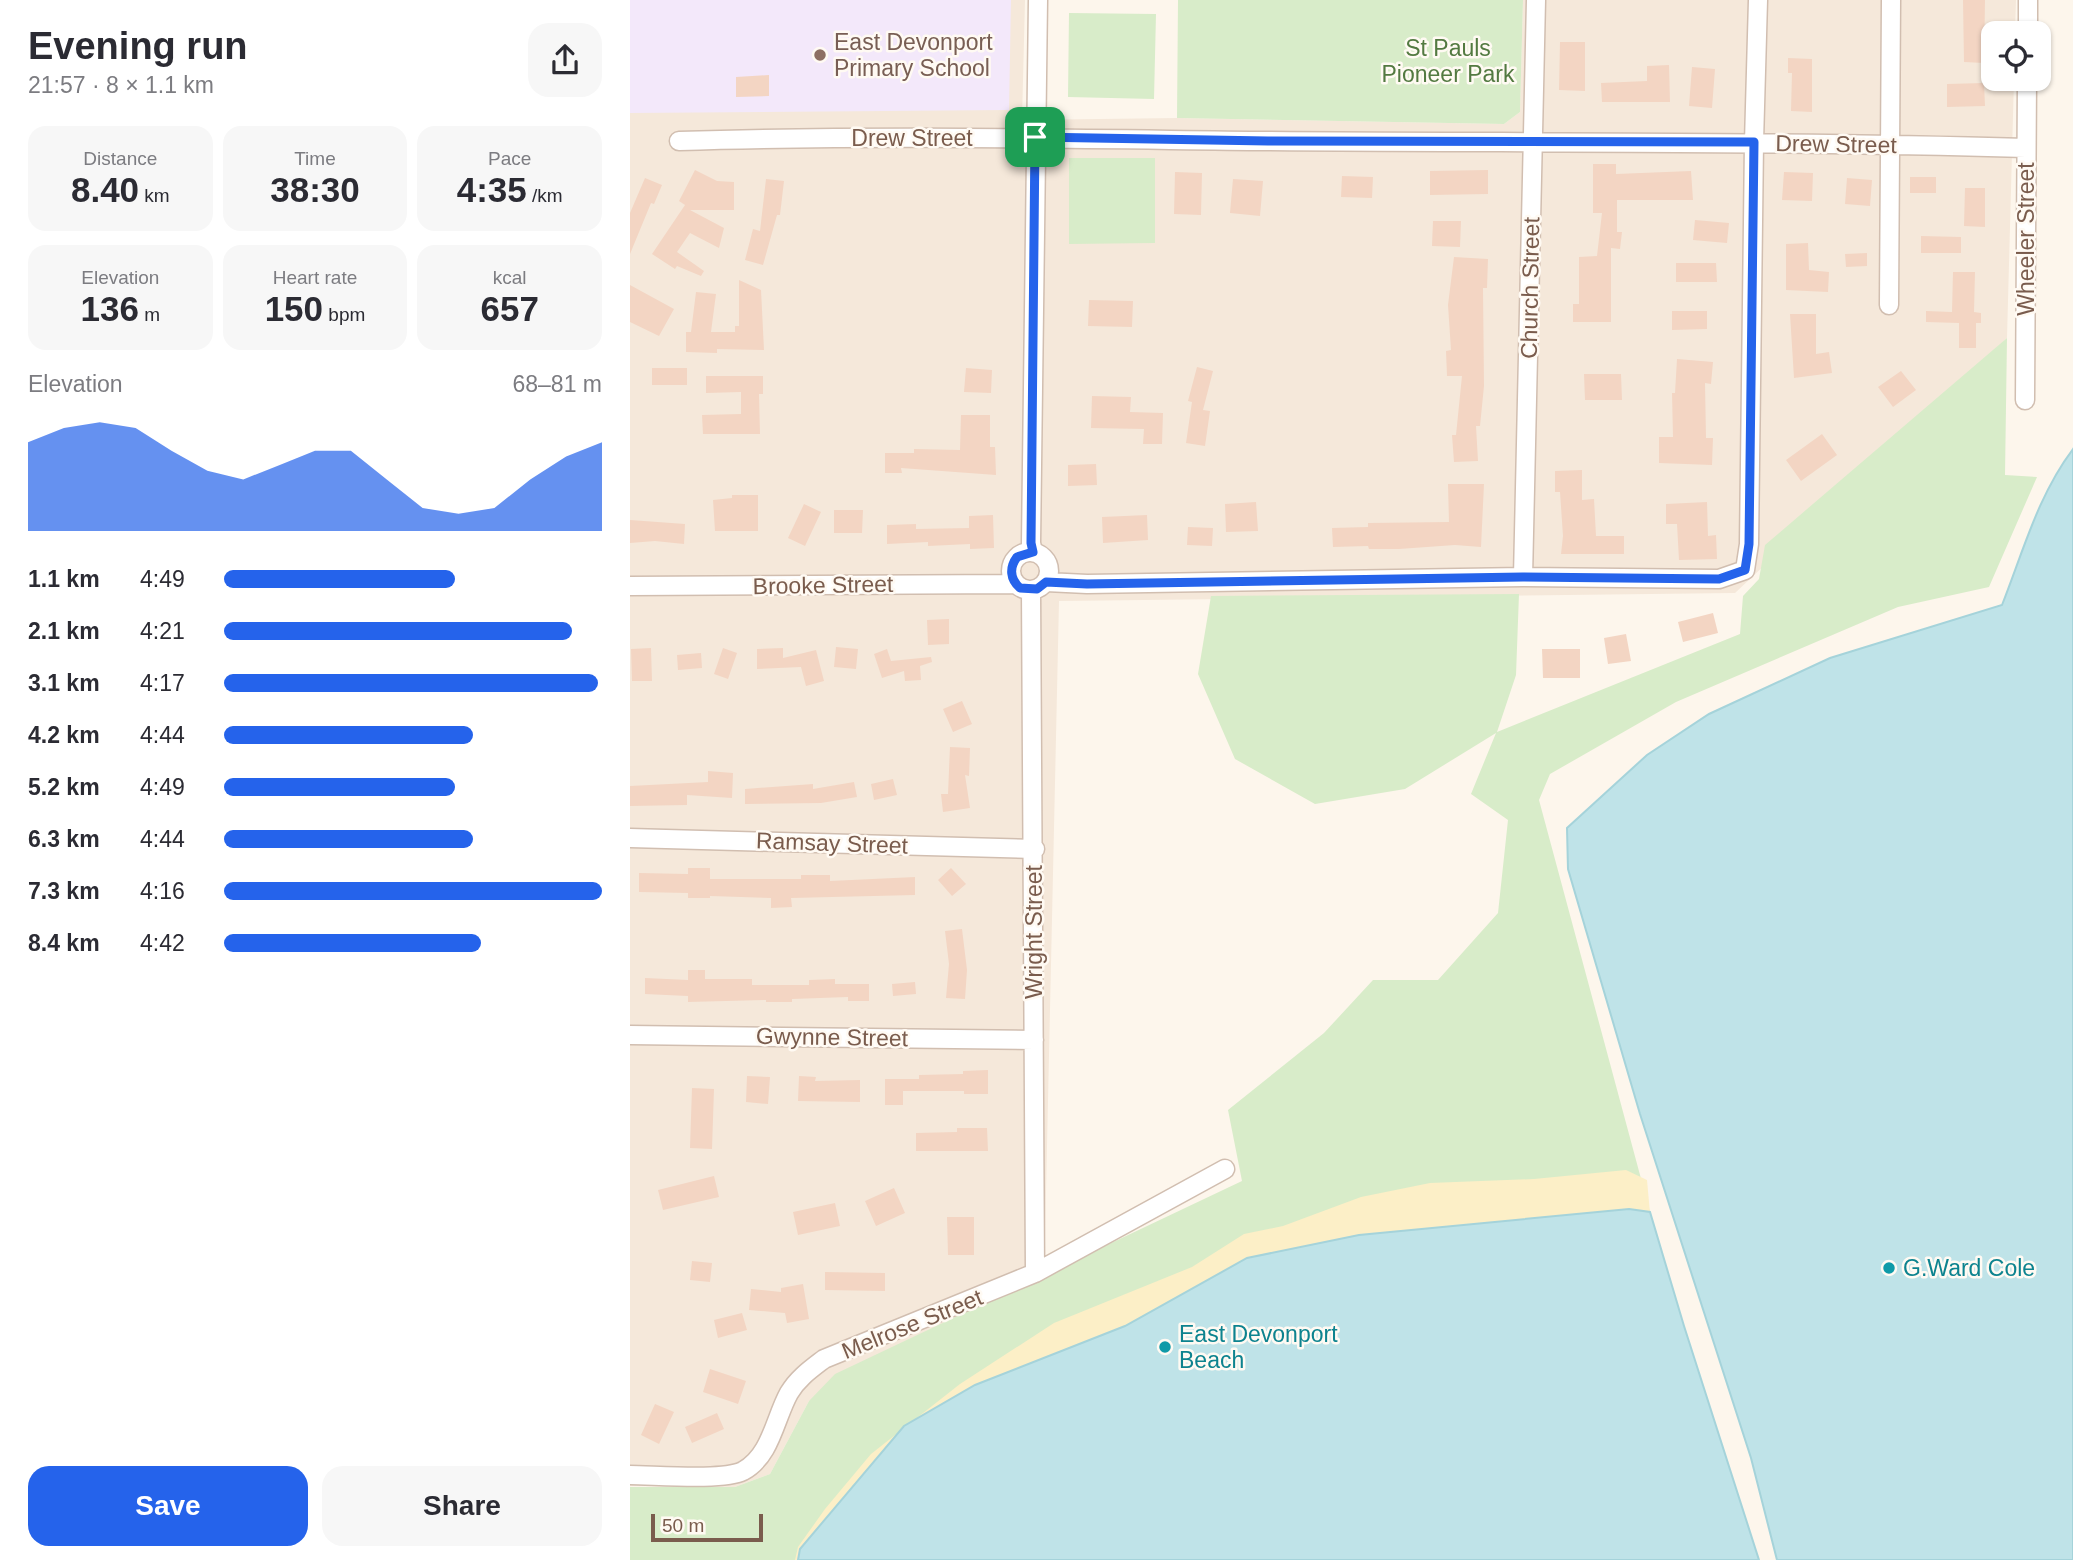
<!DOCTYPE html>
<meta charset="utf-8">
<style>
body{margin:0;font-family:Helvetica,sans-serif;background:#f7f7f7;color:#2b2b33;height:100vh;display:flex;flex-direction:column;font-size:26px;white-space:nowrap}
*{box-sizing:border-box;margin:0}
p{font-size:23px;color:#7c7c81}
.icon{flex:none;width:38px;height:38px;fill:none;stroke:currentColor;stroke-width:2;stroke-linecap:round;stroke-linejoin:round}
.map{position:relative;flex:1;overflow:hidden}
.sheet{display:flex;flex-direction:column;background:#fff;width:630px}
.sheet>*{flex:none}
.fabs{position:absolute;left:1351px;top:21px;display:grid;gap:14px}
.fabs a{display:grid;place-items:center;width:70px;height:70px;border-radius:14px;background:#fff;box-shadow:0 2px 5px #0004;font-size:35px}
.scale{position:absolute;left:21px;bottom:18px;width:112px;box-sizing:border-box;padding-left:7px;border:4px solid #7a5c4d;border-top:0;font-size:19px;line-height:24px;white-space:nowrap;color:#7a5c4d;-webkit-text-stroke:5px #fffaf3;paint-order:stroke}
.pin{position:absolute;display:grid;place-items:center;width:60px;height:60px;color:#fff;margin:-30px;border-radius:14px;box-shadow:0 4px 10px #0006}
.round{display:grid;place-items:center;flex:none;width:74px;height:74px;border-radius:21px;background:#f7f7f7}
.summary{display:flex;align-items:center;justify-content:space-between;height:119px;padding:0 28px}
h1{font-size:38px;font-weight:700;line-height:52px}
.stats{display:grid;grid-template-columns:repeat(3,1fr);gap:10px;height:119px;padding:7px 28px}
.stats div{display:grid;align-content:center;border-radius:18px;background:#f7f7f7;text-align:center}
.stats b{font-size:35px;font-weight:700}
.stats small{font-size:19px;font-weight:400}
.stats p{font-size:19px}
.chart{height:196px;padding:14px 28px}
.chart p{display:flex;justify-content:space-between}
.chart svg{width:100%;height:126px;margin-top:7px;fill:#2563eb;opacity:.7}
.primary-button{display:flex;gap:14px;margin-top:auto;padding:14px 28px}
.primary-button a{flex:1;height:80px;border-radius:21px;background:#2563eb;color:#fff;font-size:28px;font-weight:700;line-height:80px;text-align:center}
.primary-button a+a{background:#f7f7f7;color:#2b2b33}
ul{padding:0 28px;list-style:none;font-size:23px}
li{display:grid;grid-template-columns:112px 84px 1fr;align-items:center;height:52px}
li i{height:18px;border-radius:9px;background:#2563eb}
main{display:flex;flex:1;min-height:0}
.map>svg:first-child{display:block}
.residential{fill:#f5e8da}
.education{fill:#f3e8fa}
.green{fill:#d8ecc9}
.sand{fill:#fcefc7}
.water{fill:#bfe3e8;stroke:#a5d3da;stroke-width:2}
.building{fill:#f3d5c3}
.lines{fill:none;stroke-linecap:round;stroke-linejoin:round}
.minor-casing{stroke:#d1beb0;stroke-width:21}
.minor{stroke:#fff;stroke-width:18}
.route-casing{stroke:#fff;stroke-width:14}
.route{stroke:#2563eb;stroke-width:9}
.education-dot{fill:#8d6e63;stroke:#fffaf3;stroke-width:2.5}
.culture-dot{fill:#0f9aa8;stroke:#fffaf3;stroke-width:2.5}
.labels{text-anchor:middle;stroke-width:5;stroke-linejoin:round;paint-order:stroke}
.education-label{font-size:23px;fill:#785e54;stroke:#fffaf3;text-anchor:start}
.park-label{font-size:23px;fill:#537a41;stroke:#fffaf3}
.street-label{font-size:23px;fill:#7a5c4d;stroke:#fffaf3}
.culture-label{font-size:23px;fill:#0d838f;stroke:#fffaf3;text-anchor:start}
</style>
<main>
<section class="sheet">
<div class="summary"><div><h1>Evening run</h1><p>21:57 · 8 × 1.1 km</p></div><a class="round"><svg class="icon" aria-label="share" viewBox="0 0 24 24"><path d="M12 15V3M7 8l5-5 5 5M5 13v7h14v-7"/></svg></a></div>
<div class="stats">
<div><p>Distance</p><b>8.40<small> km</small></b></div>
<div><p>Time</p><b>38:30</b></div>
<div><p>Pace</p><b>4:35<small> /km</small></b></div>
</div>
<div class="stats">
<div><p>Elevation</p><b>136<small> m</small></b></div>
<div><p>Heart rate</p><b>150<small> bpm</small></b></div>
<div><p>kcal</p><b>657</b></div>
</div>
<div class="chart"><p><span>Elevation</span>68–81 m</p>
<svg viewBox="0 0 160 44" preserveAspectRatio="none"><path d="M0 44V13L10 8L20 6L30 8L40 16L50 23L60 26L70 21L80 16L90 16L100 26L110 36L120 38L130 36L140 26L150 18L160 13V44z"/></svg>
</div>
<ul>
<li><b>1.1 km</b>4:49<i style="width:61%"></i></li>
<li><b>2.1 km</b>4:21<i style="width:92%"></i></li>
<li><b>3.1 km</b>4:17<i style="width:99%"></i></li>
<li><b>4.2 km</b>4:44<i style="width:66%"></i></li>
<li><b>5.2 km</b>4:49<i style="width:61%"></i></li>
<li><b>6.3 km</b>4:44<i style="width:66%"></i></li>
<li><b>7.3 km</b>4:16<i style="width:100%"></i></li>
<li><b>8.4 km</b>4:42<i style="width:68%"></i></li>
</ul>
<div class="primary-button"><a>Save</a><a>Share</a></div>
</section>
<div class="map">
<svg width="1443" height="1560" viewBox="0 0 1443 1560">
<rect width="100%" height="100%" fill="#fdf6ec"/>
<path class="residential" d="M0,0H395L392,120L547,118L874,124L890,112L893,0H1386L1385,33H1363V79H1384L1377,338L1105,593L429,601L414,1283L179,1401L140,1474L105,1487L0,1486Z"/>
<path class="education" d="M0,0H381L379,110L0,113Z"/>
<path class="green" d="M548,0H893L890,112L874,124L547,118Z
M439,13L526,14L524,99L438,97Z
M439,158H525V243L439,244Z
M1377,338L1375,475L1407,477L1359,587L1268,607L1046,702L920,774L909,800L1020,1212L999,1209L168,1560H0V1487H105L140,1474L179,1401L205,1374L612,1181L598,1110L694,1033L743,980H808L868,913L878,820L841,794L866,733L775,789L685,804L605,759L568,674L581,596L889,594L886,675L867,732L1110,634L1113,596L1129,579L1135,545Z"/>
<path class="sand" d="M996,1170L1017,1180L1023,1246L306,1560H165L168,1547L195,1509L241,1454L330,1384L424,1323L562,1267L614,1234L653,1226L731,1197L800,1183L904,1179Z"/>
<path class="water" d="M1443,449V1560H1147L1121,1458L1010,1114L938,869L937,828L1017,755L1079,714L1200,658L1372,605C1393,552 1408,495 1443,449Z
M999,1209L1020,1212L1054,1326L1129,1560H168L170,1549L274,1426L345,1385L495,1326L617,1258L729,1235Z"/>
<path class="building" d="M1333,0H1355L1354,63L1334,62Z
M930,42H955V91L929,90Z
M1158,58L1182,59V112L1161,111L1162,73H1158Z
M1039,65L1040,102H972L971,83L1017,81V66Z
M1062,67L1085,69L1082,108L1059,106Z
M139,75V96L106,97V77Z
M1354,83L1355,106L1317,107V84Z
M963,164H986V174L1061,171L1063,200H987V232H992L990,249L981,248V322H943V304H949V257L967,256L972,213H963Z
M65,170L87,181L104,182V210H60L94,228L89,248L60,233L47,252L74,271L71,276L47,266L45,269L22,254L55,205L49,201Z
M858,170V194L800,195V171Z
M545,172L572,173L571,215L544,214Z
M1154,172L1183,173L1182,201L1152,200Z
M712,176L743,177L742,198L711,197Z
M1280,177H1306V193H1280Z
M15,178L32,185L24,204L21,203L0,254V213Z
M1217,178L1242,180L1240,206L1215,204Z
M136,179L154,181L150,215H147L133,265L115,260L123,229L130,231Z
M603,179L633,181L630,216L600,213Z
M1335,188H1355V227L1334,226Z
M1065,220L1099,223L1097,243L1063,240Z
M803,221H831L830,247L802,246Z
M1291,236L1331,237V253H1291Z
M1178,243L1179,270L1199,272L1198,292L1156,290V244Z
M1237,253V266L1216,267L1215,254Z
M824,257L858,259L857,288H853L854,386L850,426H846L848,461L824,462L822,435H826L832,376H817L816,351L821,350L818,305Z
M1046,263H1086L1087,282H1046Z
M1323,272H1345L1344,312L1351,313V323H1346V348H1329V323L1296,322V311L1322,312Z
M109,280L131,290L134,350L87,349V353L56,352V332H61L66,292L86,294L81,332H105V326H109Z
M0,285L44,309L29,336L0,322Z
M459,300L503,301L502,327L458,326Z
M1042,311H1077V329L1042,330Z
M1160,314H1186V354L1199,352L1202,373L1164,378Z
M1047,359L1083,362L1081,384L1075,383L1076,438H1083L1082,465L1029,463V437H1043L1042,393H1045Z
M567,367L583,371L573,410L580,411L575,446L556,443L562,402L558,401Z
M22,368H57V385H22Z
M336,368L362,370L361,393L334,392Z
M1271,371L1286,390L1263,407L1248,387Z
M954,374H991L992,400H955Z
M76,376H133V394H129L130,434H73L72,415L111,414V392L76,393Z
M462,396L501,397L500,412L533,413L532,444H513L514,429L461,428Z
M331,415H360V447H365L366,475L271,468L272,473H255V453H284V449L330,450Z
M1192,434L1207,455L1171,481L1156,460Z
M466,464L467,485L438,486V465Z
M952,470V500L964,499L966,536H994V554H931L933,536L930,492H925V471Z
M818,484H854L851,547L825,545L769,549H739L738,546L703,547L702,528L738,527V523L819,522Z
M102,495H128V531H85L83,500L102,498Z
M626,502L628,531L596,532L595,504Z
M1077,502L1078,536L1086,535L1087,559L1049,560L1047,524H1036V504Z
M174,504L191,512L175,546L158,538Z
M204,510H233L232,533H204Z
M363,515L364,548L340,549V544L298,546V542L257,544V525L286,524V529L339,528V516Z
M517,515L518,540L473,543L472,517Z
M0,520L55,524L54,544L25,541L0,543Z
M558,527L583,528L582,546L557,545Z
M1083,613L1088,633L1053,642L1048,622Z
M319,619V644L298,645L297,620Z
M996,634L1001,661L978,664L974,638Z
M206,647L228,649L226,669L204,667Z
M21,648L22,681H2L1,649Z
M93,648L107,653L98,679L84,674Z
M153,648V658L186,650L194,681L176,686L171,667L127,669V649Z
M257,649L261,661L301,657L302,662L290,666L291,680L275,681L274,671L252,678L244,654Z
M912,649H950V678H913Z
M71,653L72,668L48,670L47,655Z
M332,701L342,724L323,732L313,709Z
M320,747L340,748L339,776L335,775L340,808L313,812L311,794H318Z
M78,771L103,773L102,798L57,795V805L0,806V786L78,782Z
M263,779L267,795L244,800L241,784Z
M224,782L227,797L191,803L115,804V789L183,784V789Z
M58,868H80V879H171V875H200V881L285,877V895L161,898L162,907L141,908V898L80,896V898H58V893L9,892V873L58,874Z
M321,868L336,884L322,896L308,880Z
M332,929L337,970L335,999L316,998L319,964L315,931Z
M58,970H75V979H122V985H179V980L205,979V984H239V1001H218V997L162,999V1002H136V1000L58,1002V996L15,994V978L58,980Z
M285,982L286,994L263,996L262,984Z
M358,1070V1094H334V1091H273V1105H255V1079H289V1075L333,1074V1071Z
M117,1076L140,1077L138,1104L116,1102Z
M169,1076L186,1077L185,1081L230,1080V1102L168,1101Z
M62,1088L84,1089L82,1149L60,1148Z
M327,1128H357L358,1151H286V1133L327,1132Z
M84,1176L89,1197L33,1210L28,1190Z
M264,1188L275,1213L246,1226L235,1201Z
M205,1203L210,1226L168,1235L163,1212Z
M317,1217H344V1255H318Z
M62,1261L82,1263L80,1282L60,1280Z
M195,1272L255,1273V1291L195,1290Z
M173,1284L179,1319L157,1323L155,1313L119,1310L121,1289L151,1292V1288Z
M112,1313L117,1330L88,1338L84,1320Z
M80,1369L116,1381L108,1404L73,1392Z
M25,1404L44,1412L29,1444L11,1435Z
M87,1413L94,1429L62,1443L55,1427Z"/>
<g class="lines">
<defs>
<path id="minor" d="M1398,33V0
M49,141C246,135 442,139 638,141C891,143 1143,141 1396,148
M1259,305L1261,0
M1395,400L1397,79
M403,552L401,543L408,0
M381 571a19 19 0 1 1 38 0a19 19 0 1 1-38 0Z
M893,577L906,0
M416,582L457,584L893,577L1089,579L1115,570L1119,544L1124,142L1128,0
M0,586L386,584
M401,590L405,1273
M0,838L405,849
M0,1035L404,1040
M0,1475C25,1475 93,1481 113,1471C141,1456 145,1418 159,1393C168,1378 181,1369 194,1359L405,1273L595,1169"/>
</defs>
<use href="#minor" class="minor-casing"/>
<use href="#minor" class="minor"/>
</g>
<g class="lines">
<defs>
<path id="route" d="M405,137L638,141L1124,142L1119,544L1115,570L1089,579L893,577L457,584L416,582L407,589L390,588C380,579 379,568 387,557L403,552L401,543Z"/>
</defs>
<use href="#route" class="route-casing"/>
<use href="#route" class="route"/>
</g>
<circle class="education-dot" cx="190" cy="55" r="7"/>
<g class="culture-dot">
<circle cx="1259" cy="1268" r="7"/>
<circle cx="535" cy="1347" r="7"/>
</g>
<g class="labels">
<g class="education-label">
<text x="204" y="50">East Devonport<tspan x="204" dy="26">Primary School</tspan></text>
</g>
<g class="park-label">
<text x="818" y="56">St Pauls<tspan x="818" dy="26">Pioneer Park</tspan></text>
</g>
<g class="street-label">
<text x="282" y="146">Drew Street</text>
<text transform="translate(1206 144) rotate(1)" y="8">Drew Street</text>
<text transform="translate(1396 239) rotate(-90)" y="8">Wheeler Street</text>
<text transform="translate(900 288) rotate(-89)" y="8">Church Street</text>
<text transform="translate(193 585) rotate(-1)" y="8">Brooke Street</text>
<text transform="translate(202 843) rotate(2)" y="8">Ramsay Street</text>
<text transform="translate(404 932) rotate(-90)" y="8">Wright Street</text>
<text transform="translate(202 1037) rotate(1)" y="8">Gwynne Street</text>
<text transform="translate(282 1324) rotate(-22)" y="8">Melrose Street</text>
</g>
<g class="culture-label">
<text x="1273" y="1276">G.Ward Cole</text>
<text x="549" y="1342">East Devonport<tspan x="549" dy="26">Beach</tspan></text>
</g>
</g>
</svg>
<div class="fabs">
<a><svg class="icon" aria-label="locate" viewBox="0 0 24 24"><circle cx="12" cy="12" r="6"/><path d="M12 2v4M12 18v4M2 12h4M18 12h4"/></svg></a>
</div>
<div class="scale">50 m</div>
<div class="pin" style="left:405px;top:137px;background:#1e9e55"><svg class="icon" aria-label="arrive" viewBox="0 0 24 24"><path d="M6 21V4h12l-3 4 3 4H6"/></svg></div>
</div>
</main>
